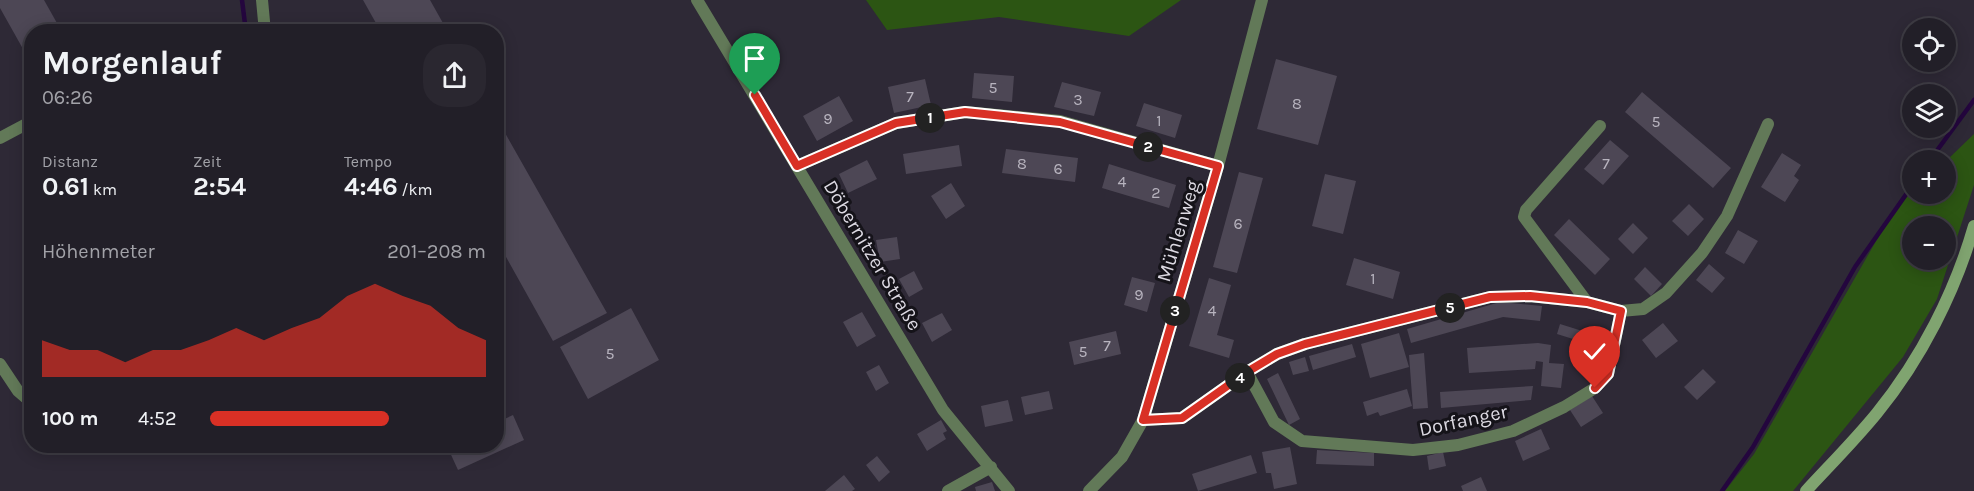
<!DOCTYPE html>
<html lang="de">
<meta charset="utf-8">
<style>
body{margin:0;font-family:Karla,sans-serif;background:#2a2730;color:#f1f3f6;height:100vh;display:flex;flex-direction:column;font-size:22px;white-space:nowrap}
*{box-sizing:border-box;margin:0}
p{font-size:20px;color:#a2a2a8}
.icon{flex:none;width:33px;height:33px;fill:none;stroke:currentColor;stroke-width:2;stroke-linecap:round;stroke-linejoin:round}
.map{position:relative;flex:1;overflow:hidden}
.sheet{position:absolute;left:24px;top:24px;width:480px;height:429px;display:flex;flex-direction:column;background:#221f28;border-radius:24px;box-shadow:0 3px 15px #0003,0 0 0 2px #3f3d45}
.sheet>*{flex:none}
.buttons{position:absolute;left:1902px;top:18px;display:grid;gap:12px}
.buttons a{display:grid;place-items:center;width:54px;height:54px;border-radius:50%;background:#221f28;box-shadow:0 3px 15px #0003,0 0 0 2px #3f3d45;font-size:30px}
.pin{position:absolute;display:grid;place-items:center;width:51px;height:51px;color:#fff;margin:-62px -26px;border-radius:50% 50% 50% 0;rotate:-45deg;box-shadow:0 0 6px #0007}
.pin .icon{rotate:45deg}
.km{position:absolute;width:30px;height:30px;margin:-15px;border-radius:50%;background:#222;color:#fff;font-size:16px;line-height:30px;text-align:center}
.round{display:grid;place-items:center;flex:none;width:63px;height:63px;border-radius:24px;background:#2a2730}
.headline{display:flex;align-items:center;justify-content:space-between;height:102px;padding:0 18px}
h1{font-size:33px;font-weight:700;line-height:45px}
.metrics{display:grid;grid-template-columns:repeat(3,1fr);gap:9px;height:102px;padding:6px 18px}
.metrics div{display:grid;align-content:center}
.metrics b{font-size:26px;font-weight:700}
.metrics small{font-size:16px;font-weight:400}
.metrics p{font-size:16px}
.chart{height:168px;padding:12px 18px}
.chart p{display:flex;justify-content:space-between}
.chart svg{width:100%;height:108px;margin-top:6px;fill:#d93025;opacity:.7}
ul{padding:0 18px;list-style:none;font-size:20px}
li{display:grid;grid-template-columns:96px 72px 1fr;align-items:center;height:45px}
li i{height:15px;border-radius:8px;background:#d93025}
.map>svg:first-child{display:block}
.green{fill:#2c5513;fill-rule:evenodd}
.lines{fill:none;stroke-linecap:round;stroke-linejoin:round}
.stream{stroke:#24063e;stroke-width:4.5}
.building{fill:#4d4755}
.minor{stroke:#627958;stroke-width:12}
.secondary{stroke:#80a470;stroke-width:12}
.route-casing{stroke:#fff;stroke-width:12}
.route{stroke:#d93025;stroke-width:8}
.labels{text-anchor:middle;stroke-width:6;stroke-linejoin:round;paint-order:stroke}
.number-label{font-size:16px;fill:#b8b4bf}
.street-label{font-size:20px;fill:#dcd9e2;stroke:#151319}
</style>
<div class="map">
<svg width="1974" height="491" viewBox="0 0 1974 491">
<rect width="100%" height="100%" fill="#2e2936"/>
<path class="green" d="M866,0H1181L1129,36L999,17L887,30Z
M1974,134V185L1937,299L1903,357L1793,491H1725L1754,454L1895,208L1912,192L1946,194V161ZM1912,226H1946V260H1912Z"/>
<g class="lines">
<path class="stream" d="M242,0L246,32
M1930,160L1974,100
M1722,491L1753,447L1855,267L1912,186"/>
</g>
<path class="building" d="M0,0H44L62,32H32V65L0,8Z
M363,0H430L448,32H381Z
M1276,59L1337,76L1318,145L1257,129Z
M974,73L1014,76L1012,102L972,98Z
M925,79L931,105L894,113L888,87Z
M1062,82L1101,92L1094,116L1054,107Z
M1642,92L1731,168L1713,188L1625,112Z
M839,96L853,121L817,141L803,116Z
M1144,103L1182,115L1175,138L1136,126Z
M496,117L607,313L553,341L496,239Z
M1610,140L1629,156L1603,185L1584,169Z
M959,145L962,166L906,174L903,154Z
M1006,149L1078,158L1075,182L1002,173Z
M1782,153L1801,165L1794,176L1799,180L1785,202L1761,187Z
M867,160L877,179L848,193L839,174Z
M1109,164L1176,185L1169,208L1102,188Z
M1239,172L1263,178L1237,273L1213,267Z
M1325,174L1356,181L1343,234L1312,226Z
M951,183L965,206L946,219L931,196Z
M1689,204L1704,219L1688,236L1672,221Z
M1569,219L1610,259L1595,275L1554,235Z
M1633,223L1648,238L1633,254L1618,239Z
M1738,230L1758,241L1744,264L1725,253Z
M897,237L900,259L880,262L876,240Z
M1354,258L1400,272L1393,299L1346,285Z
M1709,264L1725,278L1712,293L1696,280Z
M1645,267L1662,284L1651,296L1634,279Z
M914,271L923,289L909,297L899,279Z
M1132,277L1155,283L1147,312L1124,305Z
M1209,278L1231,285L1217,335L1234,340L1229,358L1189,346Z
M1500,302L1542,306L1540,321L1503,317L1411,343L1407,329Z
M631,308L659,360L588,399L560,347Z
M862,312L876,336L857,347L843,322Z
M942,313L952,330L932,342L922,323Z
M1663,323L1678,341L1656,358L1642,340Z
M1560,324L1592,334L1589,344L1557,334Z
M1116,331L1121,354L1074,365L1069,342Z
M1399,333L1409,367L1370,378L1361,344Z
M1538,343L1551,345L1549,363L1564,364L1561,388L1541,386L1543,362L1536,361L1535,369L1469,373L1467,348Z
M1352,344L1356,357L1313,370L1309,356Z
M1424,353L1428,408L1413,409L1409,355Z
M1305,357L1309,371L1293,375L1289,362Z
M879,365L889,383L876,391L866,372Z
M1703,369L1716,382L1697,400L1684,387Z
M1278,373L1300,419L1289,425L1267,379Z
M1533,386L1531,400L1441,408L1440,392Z
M1407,389L1412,406L1380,416L1378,412L1367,416L1363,402Z
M1049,391L1053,409L1025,415L1021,397Z
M1592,396L1603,413L1581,427L1570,410Z
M1008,400L1013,421L985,427L981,406Z
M513,415L524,440L458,470L447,446H496V423Z
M941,420L947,431L943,433L946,439L927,451L917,434Z
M1541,429L1550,449L1523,461L1515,441Z
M1290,447L1297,484L1274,489L1271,473H1266L1262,452Z
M1317,450L1374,453V466L1316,464Z
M1443,452L1446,466L1429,470L1427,456Z
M1251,455L1257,473L1198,491L1192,474Z
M877,456L890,472L879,482L866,465Z
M844,475L855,489L852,491H825Z
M1481,477L1487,491H1463L1461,486Z
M992,482L995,491H976L975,487Z"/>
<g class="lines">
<path class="minor" d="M262,0L265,32
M697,0L943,410L1009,491
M0,138L32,121
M797,166L896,123L965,112L1060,121L1218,166
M1587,302L1524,217L1526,210L1600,126
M1621,311L1643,309L1666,293L1702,253L1727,216L1768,124
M0,364L18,391L32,403
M1143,420L1182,418L1247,372L1274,422L1302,441L1413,450L1458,445L1513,431L1564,407L1595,388L1608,374L1621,311L1587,302L1530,296L1490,297L1305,344L1277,354L1247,372
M948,491L991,467
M1089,491L1122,457L1143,420L1218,166L1262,0"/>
<path class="secondary" d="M1806,491C1830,465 1855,440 1877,413C1921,359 1955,292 1974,226"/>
</g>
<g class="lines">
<defs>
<path id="route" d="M755,95L797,166L896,123L965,112L1060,122L1218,166L1143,420L1182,418L1247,372L1277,354L1305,344L1490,297L1530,296L1587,302L1621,311L1608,374L1595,388"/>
</defs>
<use href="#route" class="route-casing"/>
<use href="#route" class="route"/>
</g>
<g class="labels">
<g class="number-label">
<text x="993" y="93">5</text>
<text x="910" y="102">7</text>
<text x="1078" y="105">3</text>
<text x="1297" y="109">8</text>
<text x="828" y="124">9</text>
<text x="1159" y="126">1</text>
<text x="1656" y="127">5</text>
<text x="1022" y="169">8</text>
<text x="1606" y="169">7</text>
<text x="1058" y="174">6</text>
<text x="1122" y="187">4</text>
<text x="1156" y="198">2</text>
<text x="1238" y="229">6</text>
<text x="1373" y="284">1</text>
<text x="1139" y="300">9</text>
<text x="1212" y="316">4</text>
<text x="1107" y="351">7</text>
<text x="1083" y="357">5</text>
<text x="610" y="359">5</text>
</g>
<g class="street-label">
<text transform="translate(1178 231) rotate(-73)" y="7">Mühlenweg</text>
<text transform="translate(873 255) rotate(59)" y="7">Döbernitzer Straße</text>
<text transform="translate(1463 420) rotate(-12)" y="7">Dorfanger</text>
</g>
</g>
</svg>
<div class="buttons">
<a><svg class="icon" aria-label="locate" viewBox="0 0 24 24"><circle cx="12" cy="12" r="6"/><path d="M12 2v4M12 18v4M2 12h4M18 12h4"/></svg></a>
<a><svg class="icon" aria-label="layers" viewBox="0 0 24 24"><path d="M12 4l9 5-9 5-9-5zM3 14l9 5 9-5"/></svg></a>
<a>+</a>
<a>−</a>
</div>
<div class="pin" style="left:755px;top:95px;background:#1e9e55"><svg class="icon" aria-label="arrive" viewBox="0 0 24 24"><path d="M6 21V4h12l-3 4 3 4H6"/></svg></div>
<div class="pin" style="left:1595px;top:388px;background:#d93025"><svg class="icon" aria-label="check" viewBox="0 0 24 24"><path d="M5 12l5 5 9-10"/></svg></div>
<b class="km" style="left:930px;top:118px">1</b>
<b class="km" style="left:1148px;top:147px">2</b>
<b class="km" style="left:1175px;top:311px">3</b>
<b class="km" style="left:1240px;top:378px">4</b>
<b class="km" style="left:1450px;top:308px">5</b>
<section class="sheet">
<div class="headline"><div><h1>Morgenlauf</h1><p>06:26</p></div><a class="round"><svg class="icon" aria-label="share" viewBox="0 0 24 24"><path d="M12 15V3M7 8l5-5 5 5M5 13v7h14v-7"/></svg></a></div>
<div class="metrics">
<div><p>Distanz</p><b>0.61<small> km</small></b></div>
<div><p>Zeit</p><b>2:54</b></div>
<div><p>Tempo</p><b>4:46<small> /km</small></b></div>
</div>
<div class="chart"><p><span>Höhenmeter</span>201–208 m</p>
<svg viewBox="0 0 160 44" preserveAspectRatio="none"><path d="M0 44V29L10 33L20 33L30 38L40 33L50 33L60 29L70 24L80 29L90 24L100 20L110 11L120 6L130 11L140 15L150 24L160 29V44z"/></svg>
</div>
<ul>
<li><b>100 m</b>4:52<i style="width:65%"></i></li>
</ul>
</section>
</div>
